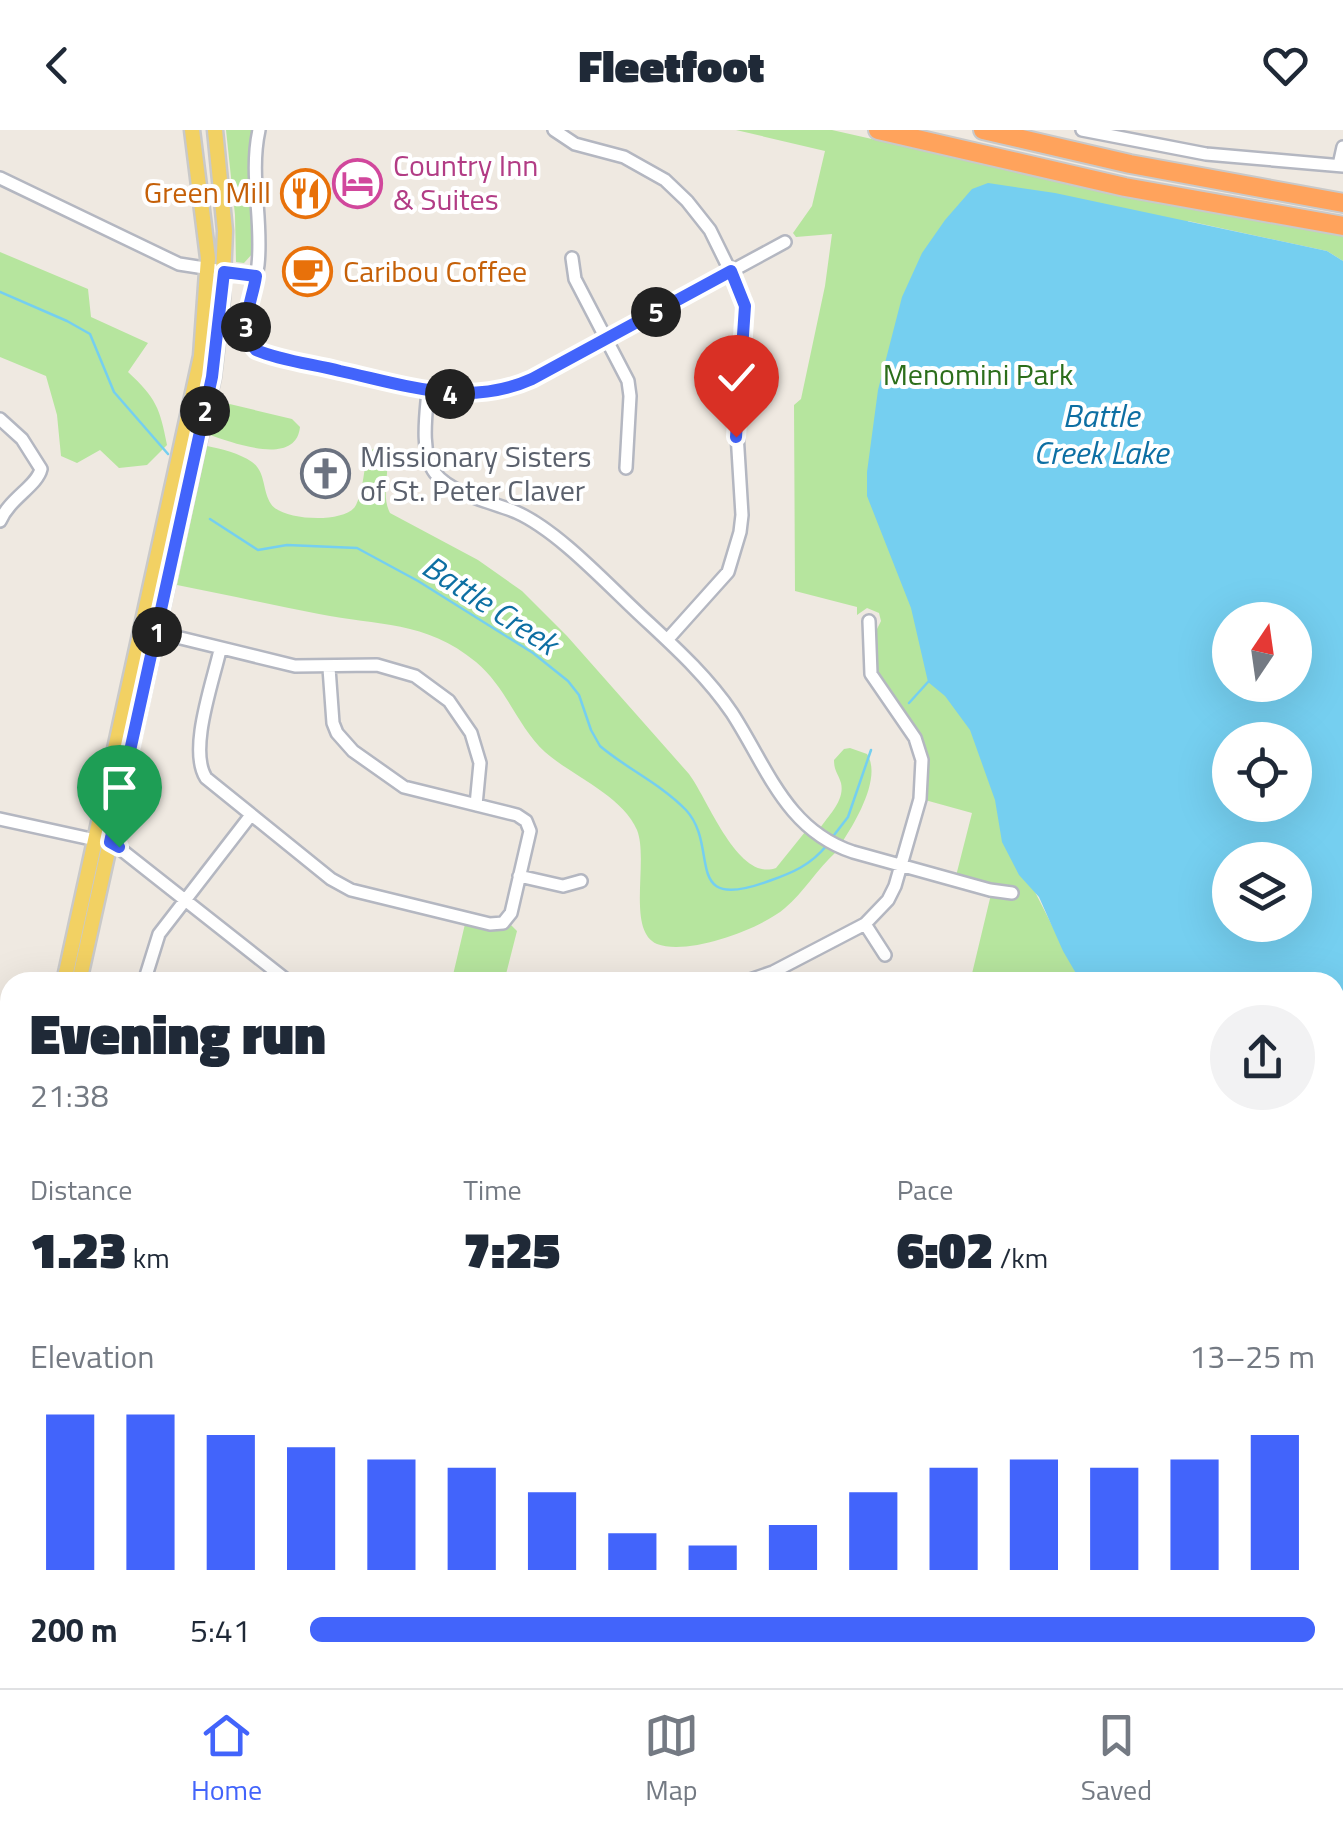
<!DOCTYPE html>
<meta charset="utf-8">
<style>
body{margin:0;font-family:"Titillium Web",sans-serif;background:#f2f2f3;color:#1f2937;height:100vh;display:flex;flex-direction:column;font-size:38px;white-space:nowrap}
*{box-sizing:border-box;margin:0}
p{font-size:32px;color:#747a83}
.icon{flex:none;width:55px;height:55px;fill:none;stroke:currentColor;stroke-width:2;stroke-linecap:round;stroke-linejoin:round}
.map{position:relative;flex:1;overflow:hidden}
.side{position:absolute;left:0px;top:842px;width:1345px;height:718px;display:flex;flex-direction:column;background:#fff;border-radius:30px 30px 0 0;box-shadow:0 10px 40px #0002}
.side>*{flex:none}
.needle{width:65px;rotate:13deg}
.buttons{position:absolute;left:1212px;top:472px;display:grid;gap:20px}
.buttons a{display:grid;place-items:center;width:100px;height:100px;border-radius:50%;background:#fff;box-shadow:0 10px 40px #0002;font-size:50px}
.pin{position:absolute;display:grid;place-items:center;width:85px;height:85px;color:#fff;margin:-102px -42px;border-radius:50% 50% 50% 0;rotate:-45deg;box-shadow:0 0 10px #0007}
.pin .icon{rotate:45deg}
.km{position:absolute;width:50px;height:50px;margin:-25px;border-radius:50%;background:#222;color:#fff;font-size:28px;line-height:50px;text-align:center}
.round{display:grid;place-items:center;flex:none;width:105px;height:105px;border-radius:52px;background:#f2f2f3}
.overview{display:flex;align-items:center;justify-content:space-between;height:170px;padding:0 30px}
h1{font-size:55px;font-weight:800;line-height:75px}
.figures{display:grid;grid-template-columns:repeat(3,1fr);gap:15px;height:170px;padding:10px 30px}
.figures div{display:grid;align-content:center}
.figures b{font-size:50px;font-weight:800}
.figures small{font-size:28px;font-weight:400}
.figures p{font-size:28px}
.chart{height:280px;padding:20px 30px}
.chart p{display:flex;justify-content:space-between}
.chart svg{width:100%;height:180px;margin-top:10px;stroke:#4264fb;stroke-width:6}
ul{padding:0 30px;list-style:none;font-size:32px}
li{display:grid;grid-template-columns:160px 120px 1fr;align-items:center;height:75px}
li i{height:25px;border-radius:12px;background:#4264fb}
header{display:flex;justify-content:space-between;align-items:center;height:130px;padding:0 30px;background:#fff;font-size:45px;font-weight:800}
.dock{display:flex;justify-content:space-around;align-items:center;height:140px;border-top:2px solid #e0e1e3;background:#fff;font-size:28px;color:#747a83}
.dock a{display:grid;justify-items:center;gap:5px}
.dock .active{color:#4264fb}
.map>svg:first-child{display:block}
.green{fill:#b6e59e}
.water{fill:#75cff0;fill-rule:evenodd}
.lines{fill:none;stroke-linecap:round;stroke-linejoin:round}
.stream{stroke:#75cff0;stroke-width:2.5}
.minor-casing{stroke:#b4b7c1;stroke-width:16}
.major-casing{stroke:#c9c9c9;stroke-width:19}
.highway-casing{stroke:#c9c9c9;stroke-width:22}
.minor{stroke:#fff;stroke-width:11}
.major{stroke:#f2d163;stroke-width:14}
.highway{stroke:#ffa35c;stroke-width:18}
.route-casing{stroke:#fff;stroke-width:20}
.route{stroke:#4264fb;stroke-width:12}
.labels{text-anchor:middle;stroke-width:8;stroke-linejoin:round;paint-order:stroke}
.hotel-label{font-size:30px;fill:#b23c85;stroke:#fff;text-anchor:start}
.food-label{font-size:30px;fill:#c56008;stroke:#fff;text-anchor:end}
.park-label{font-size:30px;fill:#2c6e1b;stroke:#fff}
.worship-label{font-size:30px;fill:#5b616d;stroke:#fff;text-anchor:start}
.water-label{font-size:32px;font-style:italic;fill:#0d6fa3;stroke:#fff}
</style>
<header><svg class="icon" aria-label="back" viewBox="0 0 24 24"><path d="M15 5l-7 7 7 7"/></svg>Fleetfoot<svg class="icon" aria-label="heart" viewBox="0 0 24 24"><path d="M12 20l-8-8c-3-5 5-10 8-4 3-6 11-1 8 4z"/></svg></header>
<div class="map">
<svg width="1343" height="1558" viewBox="0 0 1343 1558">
<rect width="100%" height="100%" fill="#efe9e1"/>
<path class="green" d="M226,0H254L249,39L253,123L244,133L236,132L235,85Z
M736,0H832L1129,67L1343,106V131L1327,121L1188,91L1034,760L1081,852H970L993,756L956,746L972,683L925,670L927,632L874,536V505L881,491L879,483L867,478L857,485V477L795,461L794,275L801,269L825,156L832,104L796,107L793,103L812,76L825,21Z
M0,122L88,159L91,187L148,213L128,242C156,268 160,278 167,315L147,335L119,338L100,320L77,333L61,326L57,285L46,246L0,227Z
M217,271L292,289L300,297C296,337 234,313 210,305Z
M207,316C222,319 239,323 252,332C266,342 262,360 271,374C282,391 347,394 356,375C364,359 363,338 369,322L376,317L383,318C394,336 379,362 390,383L478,430L522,461L567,506L689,644C709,671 738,752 776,738L805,702L836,722C817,739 804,762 785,778C761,799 688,826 657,814C626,801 649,730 637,700C622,665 572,646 545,622C517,596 507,558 476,532C425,490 378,496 319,484C271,475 224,464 177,455Z
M850,618L867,624C882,647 856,691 843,711L820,698C829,685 845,670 841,653C838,643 834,641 834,630L844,619Z
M465,794L496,800L510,794L517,801L504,852H455L453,845Z
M0,960L10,963V1053L0,1097Z
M1343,1042V1445L1335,1454V1044Z
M0,1423L10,1425V1550H221L255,1558H0Z
M1343,1457V1558H860L871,1550H1140L1176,1556L1205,1550H1335V1466Z
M329,1550H425L458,1558H326Z"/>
<path class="water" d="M988,53L1055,63L1327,121L1343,131V1042L1335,1044V852H1081L1063,821L1039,767L1019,745L1002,712L995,670L970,600L945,566L928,552L911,478L867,366V342L878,260L902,167L922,123L945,90L972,59ZM1230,490H1295V555H1230ZM1230,610H1295V675H1230ZM1230,730H1295V795H1230Z"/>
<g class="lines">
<path class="stream" d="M0,162L67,191L90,204L114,262L168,324
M210,389L258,420L287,415L357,418L418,451L533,523L568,551L579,565L591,600L600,616C627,639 661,654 686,680C721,718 680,784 769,751C792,743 811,735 827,715
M909,573L928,552
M831,709L848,687L871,620
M0,1008L10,1021"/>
<defs>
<path id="minor" d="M259,0C249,46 263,89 258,135C255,158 241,190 249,212L267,224L437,262L469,264L498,261L540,245L785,112
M554,0L575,14L624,27L665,50L687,71L710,100L744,169L736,287L742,385L740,402L728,442L667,510
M1082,0L1206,24L1343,36
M1339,35L1343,17
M0,48L179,134L256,146
M572,128L575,149L628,251L630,266L626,338
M428,261C426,284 420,323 435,343C451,364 492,372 516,382C561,402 612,460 650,494C679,521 709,549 732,583C767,637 786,700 853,722L990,760L1012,763
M0,289L22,309L41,339C37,356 10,368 0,391
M152,501L295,536L377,535L415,546L449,571L471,603L480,633L476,675
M220,520C213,552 188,620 206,648L331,749L351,760L490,794L503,793L511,783L530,701L526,691L517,685L404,657L353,621L337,603L333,593L329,538
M0,689L114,714L289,852
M519,746L563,756L581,751
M865,794L885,825
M144,852L159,804L251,685
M744,852L773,842L865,794L888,770L895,756L920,669L922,630L915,608L871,544L869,491
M683,1550L686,1558
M465,1551V1550
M531,1558L532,1550"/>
<path id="major" d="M64,852L201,226L208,128L192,0
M79,852L213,247L222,169L225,101L215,0
M0,1137L10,1093
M0,1195L10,1153"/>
<path id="highway" d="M878,0L1125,57L1343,96
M983,0L1130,34L1343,73"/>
</defs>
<use href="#minor" class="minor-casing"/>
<use href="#major" class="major-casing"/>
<use href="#highway" class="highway-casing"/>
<use href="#minor" class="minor"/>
<use href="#major" class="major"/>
<use href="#highway" class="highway"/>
</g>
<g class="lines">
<defs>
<path id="route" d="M119,717L110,712L212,247L224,142L256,146C253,170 236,200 256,220C282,231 313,234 340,241C405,255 468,278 532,249L731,141L745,176L736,307"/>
</defs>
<use href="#route" class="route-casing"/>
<use href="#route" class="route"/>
</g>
<defs>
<symbol id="hotel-ring" viewBox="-11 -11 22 22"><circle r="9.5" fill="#fff" stroke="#d1479c" stroke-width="1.5"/><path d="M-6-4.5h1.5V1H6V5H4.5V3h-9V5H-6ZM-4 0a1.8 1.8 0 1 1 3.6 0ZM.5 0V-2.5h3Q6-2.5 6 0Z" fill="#d1479c"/></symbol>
<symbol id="restaurant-ring" viewBox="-11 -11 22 22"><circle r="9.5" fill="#fff" stroke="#e8710a" stroke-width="1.5"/><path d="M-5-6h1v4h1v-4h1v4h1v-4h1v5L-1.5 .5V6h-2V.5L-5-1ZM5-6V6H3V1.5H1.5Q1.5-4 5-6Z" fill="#e8710a"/></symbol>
<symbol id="cafe-ring" viewBox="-11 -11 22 22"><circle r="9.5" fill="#fff" stroke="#e8710a" stroke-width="1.5"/><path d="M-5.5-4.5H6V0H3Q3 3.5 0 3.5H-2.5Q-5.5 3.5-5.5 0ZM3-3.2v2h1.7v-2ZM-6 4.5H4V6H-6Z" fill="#e8710a"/></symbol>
<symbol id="church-ring" viewBox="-11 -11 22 22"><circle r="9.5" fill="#fff" stroke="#6b7280" stroke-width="1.5"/><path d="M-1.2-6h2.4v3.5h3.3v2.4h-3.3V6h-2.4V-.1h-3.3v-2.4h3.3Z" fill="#6b7280"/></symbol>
</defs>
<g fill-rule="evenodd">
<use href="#hotel-ring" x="330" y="26" width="55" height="55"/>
<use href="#restaurant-ring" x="278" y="36" width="55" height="55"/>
<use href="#cafe-ring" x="280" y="114" width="55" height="55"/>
<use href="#church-ring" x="298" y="316" width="55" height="55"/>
</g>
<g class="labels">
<g class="hotel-label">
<text x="393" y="46">Country Inn<tspan x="393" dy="34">&amp; Suites</tspan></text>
</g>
<g class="food-label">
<text x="271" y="73">Green Mill</text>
<text x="343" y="152" text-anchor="start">Caribou Coffee</text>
</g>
<g class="park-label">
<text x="978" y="255">Menomini Park</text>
</g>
<g class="worship-label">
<text x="360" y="337">Missionary Sisters<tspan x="360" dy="34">of St. Peter Claver</tspan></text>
</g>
<g class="water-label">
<text x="1101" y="297">Battle<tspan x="1101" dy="37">Creek Lake</tspan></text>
<text transform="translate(490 475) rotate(33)" y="11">Battle Creek</text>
</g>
</g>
</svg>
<div class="buttons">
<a><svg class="needle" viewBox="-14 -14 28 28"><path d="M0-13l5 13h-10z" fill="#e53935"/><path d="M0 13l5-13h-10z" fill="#747a83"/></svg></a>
<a><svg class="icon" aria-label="locate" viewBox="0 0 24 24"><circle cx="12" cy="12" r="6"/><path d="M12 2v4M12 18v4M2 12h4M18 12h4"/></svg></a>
<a><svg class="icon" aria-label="layers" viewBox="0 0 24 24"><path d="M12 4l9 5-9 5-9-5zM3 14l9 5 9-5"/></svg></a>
</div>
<div class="pin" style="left:119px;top:717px;background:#1e9e55"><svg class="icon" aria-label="arrive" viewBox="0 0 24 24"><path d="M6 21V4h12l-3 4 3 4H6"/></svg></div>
<div class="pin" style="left:736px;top:307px;background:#d93025"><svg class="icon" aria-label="check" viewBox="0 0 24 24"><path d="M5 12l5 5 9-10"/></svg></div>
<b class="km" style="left:157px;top:502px">1</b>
<b class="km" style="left:205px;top:281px">2</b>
<b class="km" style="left:246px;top:197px">3</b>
<b class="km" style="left:450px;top:264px">4</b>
<b class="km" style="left:656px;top:182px">5</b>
<section class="side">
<div class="overview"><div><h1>Evening run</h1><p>21:38</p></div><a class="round"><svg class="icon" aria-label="share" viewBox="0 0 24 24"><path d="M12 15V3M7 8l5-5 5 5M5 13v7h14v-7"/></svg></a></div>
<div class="figures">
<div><p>Distance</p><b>1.23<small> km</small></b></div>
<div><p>Time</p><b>7:25</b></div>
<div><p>Pace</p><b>6:02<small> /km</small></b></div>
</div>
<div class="chart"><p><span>Elevation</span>13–25 m</p>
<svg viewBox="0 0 160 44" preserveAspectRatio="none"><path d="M5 44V6M15 44V6M25 44V11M35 44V14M45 44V17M55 44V19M65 44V25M75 44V35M85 44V38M95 44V33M105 44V25M115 44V19M125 44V17M135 44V19M145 44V17M155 44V11"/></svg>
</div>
<ul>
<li><b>200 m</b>5:41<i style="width:100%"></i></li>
</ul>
</section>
</div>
<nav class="dock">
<a class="active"><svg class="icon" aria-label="home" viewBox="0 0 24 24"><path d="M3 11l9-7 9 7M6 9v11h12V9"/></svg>Home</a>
<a><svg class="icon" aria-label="map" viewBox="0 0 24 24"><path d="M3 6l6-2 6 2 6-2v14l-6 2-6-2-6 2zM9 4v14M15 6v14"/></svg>Map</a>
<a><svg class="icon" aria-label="saved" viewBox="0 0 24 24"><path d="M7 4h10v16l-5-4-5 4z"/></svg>Saved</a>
</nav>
